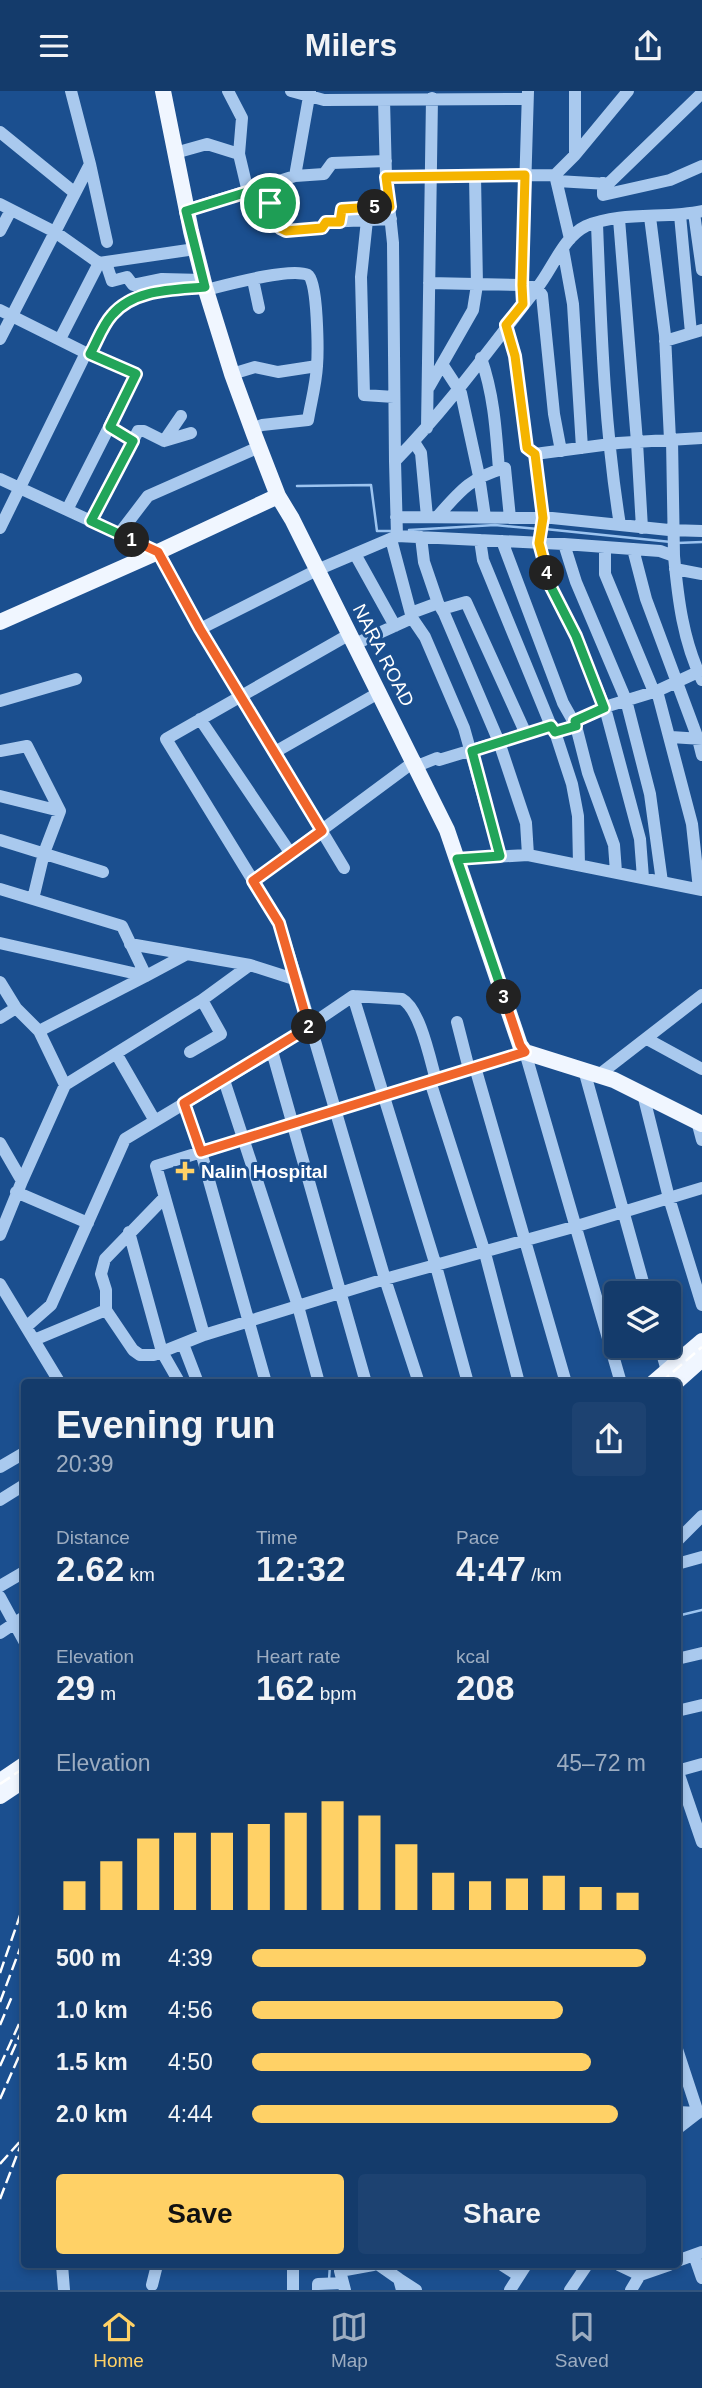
<!DOCTYPE html>
<meta charset="utf-8">
<style>
body{margin:0;font-family:Arial,sans-serif;background:#1d4271;color:#f1f3f6;height:100vh;display:flex;flex-direction:column;font-size:26px;white-space:nowrap}
*{box-sizing:border-box;margin:0}
p{font-size:23px;color:#9dadc1}
.icon{flex:none;width:38px;height:38px;fill:none;stroke:currentColor;stroke-width:2;stroke-linecap:round;stroke-linejoin:round}
.map{position:relative;flex:1;overflow:hidden}
.side{position:absolute;left:21px;top:1288px;width:660px;height:889px;display:flex;flex-direction:column;background:#143b6b;border-radius:7px;box-shadow:0 4px 10px #0003,0 0 0 2px #33557e}
.side>*{flex:none}
.buttons{position:absolute;left:604px;top:1190px;display:grid;gap:14px}
.buttons a{display:grid;place-items:center;width:77px;height:77px;border-radius:7px;background:#143b6b;box-shadow:0 4px 10px #0003,0 0 0 2px #33557e;font-size:35px}
.pin{position:absolute;display:grid;place-items:center;width:60px;height:60px;color:#fff;margin:-30px;border:4px solid #fff;border-radius:50%;box-shadow:0 2px 7px #0007}
.km{position:absolute;width:35px;height:35px;margin:-18px;border-radius:50%;background:#222;color:#fff;font-size:19px;line-height:35px;text-align:center}
.round{display:grid;place-items:center;flex:none;width:74px;height:74px;border-radius:7px;background:#1d4271}
.summary{display:flex;align-items:center;justify-content:space-between;height:119px;padding:0 35px}
h1{font-size:38px;font-weight:800;line-height:52px}
.metrics{display:grid;grid-template-columns:repeat(3,1fr);gap:10px;height:119px;padding:7px 35px}
.metrics div{display:grid;align-content:center}
.metrics b{font-size:35px;font-weight:800}
.metrics small{font-size:19px;font-weight:400}
.metrics p{font-size:19px}
.chart{height:196px;padding:14px 35px}
.chart p{display:flex;justify-content:space-between}
.chart svg{width:100%;height:126px;margin-top:7px;stroke:#ffd166;stroke-width:6}
.cta{display:flex;gap:14px;margin-top:auto;padding:14px 35px}
.cta a{flex:1;height:80px;border-radius:7px;background:#ffd166;color:#111;font-size:28px;font-weight:800;line-height:80px;text-align:center}
.cta a+a{background:#1d4271;color:#f1f3f6}
ul{padding:0 35px;list-style:none;font-size:23px}
li{display:grid;grid-template-columns:112px 84px 1fr;align-items:center;height:52px}
li i{height:18px;border-radius:9px;background:#ffd166}
header{display:flex;justify-content:space-between;align-items:center;height:91px;padding:0 35px;background:#143b6b;font-size:32px;font-weight:800}
.dock{display:flex;justify-content:space-around;align-items:center;height:98px;border-top:2px solid #33557e;background:#143b6b;font-size:19px;color:#9dadc1}
.dock a{display:grid;justify-items:center;gap:4px}
.dock .on{color:#ffd166}
.map>svg:first-child{display:block}
.lines{fill:none;stroke-linecap:round;stroke-linejoin:round}
.stream{stroke:#9cc4f0;stroke-width:2.5}
.minor{stroke:#a9c9ee;stroke-width:12}
.major{stroke:#f0f6ff;stroke-width:16}
.rail{stroke:#fff;stroke-width:2.5;stroke-dasharray:12 5;stroke-linecap:butt}
.split-1-casing{stroke:#fff;stroke-width:14}
.split-2-casing{stroke:#fff;stroke-width:14}
.split-3-casing{stroke:#fff;stroke-width:14}
.split-4-casing{stroke:#fff;stroke-width:14}
.split-5-casing{stroke:#fff;stroke-width:14}
.split-6-casing{stroke:#fff;stroke-width:14}
.split-1{stroke:#22a559;stroke-width:9}
.split-2{stroke:#f0652b;stroke-width:9}
.split-3{stroke:#f0652b;stroke-width:9}
.split-4{stroke:#22a559;stroke-width:9}
.split-5{stroke:#f5b400;stroke-width:9}
.split-6{stroke:#f5b400;stroke-width:9}
.poi-dot{fill:#ffd166;stroke:#1b4f8f;stroke-width:2.5}
.labels{text-anchor:middle;stroke-width:6;stroke-linejoin:round;paint-order:stroke}
.street-label{font-size:19px;fill:#fff;stroke:#1b4f8f}
.poi-label{font-size:19px;font-weight:bold;fill:#fff;stroke:#1b4f8f;text-anchor:start}
</style>
<header><svg class="icon" aria-label="menu" viewBox="0 0 24 24"><path d="M4 6h16M4 12h16M4 18h16"/></svg>Milers<svg class="icon" aria-label="share" viewBox="0 0 24 24"><path d="M12 15V3M7 8l5-5 5 5M5 13v7h14v-7"/></svg></header>
<div class="map">
<svg width="702" height="2199" viewBox="0 0 702 2199">
<rect width="100%" height="100%" fill="#1b4f8f"/>
<g class="lines">
<path class="stream" d="M297,395L371,394L377,440H392
M545,438L671,451
M409,439L495,434L538,438
M677,452L702,451
M677,1525L702,1519
M329,2189L330,2174"/>
<path class="minor" d="M228,0L242,27L239,63L248,101
M291,0L324,9L527,8
M384,9L386,86L555,84
M0,41L75,102
M175,62L207,53L239,63
M575,64L628,0
M90,73L107,151
M295,85L310,0
M386,86L393,152L395,370
M557,90L608,93L702,2
M603,92V104L670,89L702,75
M256,98L260,111L272,113L280,137L287,140L322,137L326,131L391,128
M0,113L55,141L99,172L195,158
M186,119L295,85L324,83L332,72L386,70
M694,122L702,179
M680,124L691,242
M650,126L665,244L670,349
M619,128L637,351L642,437
M367,129L361,186L364,304L394,306
M340,131L342,118L390,116
M597,133C601,233 604,335 620,434
M0,140L11,119
M570,148L555,84L575,64V0
M563,158L573,213L582,357
M106,172L112,190L127,186L133,194L162,188L203,189
M253,189L259,217
M429,192L522,194L537,197L542,204L554,323L561,360
M206,199C226,194 291,176 308,184C318,189 318,262 317,275C316,293 311,311 308,329L262,334L252,338
M522,199L528,0
M0,219L86,262L0,437
M506,235L515,266L527,357L535,363
M0,248L90,73L71,0
M60,248L99,172
M665,250L702,239
M90,263C96,251 102,235 112,224C134,198 173,199 205,196
M481,267C494,304 496,340 499,379
M442,273L461,302L479,385L485,426
M232,283L255,276L278,281L317,275
M429,296L473,219L477,194L475,85
M109,336L133,350
M427,337L432,7
M672,348L674,465
M164,350L191,342
M414,351L421,362L427,426
M0,388L158,461L200,538L317,479L397,445L395,370C447,317 491,256 537,197C552,179 563,146 586,135C622,120 665,128 702,120
M67,419L136,283L86,262
M396,426L552,427L669,439L702,440
M437,426C461,399 470,387 505,377L510,427
M91,430L138,340H144L164,350L181,325
M119,443L148,405L259,356
M397,445L564,453L660,460L674,465C678,508 683,550 702,589
M421,446L424,471L438,512
M480,449L483,469L551,635
M502,450L563,612L576,635L588,682L614,754L616,781
M564,453L576,491L626,609L650,703L662,791
M605,456V483L654,601
M633,458L646,508L698,648L702,664
M355,463L395,535
M675,478L702,483
M442,518L466,511L526,643
M411,522L438,512L444,522L499,651L526,732L528,764
M412,527L425,546L464,637L500,765
M200,538L344,777
M355,553L412,527L391,448
M657,600L692,733L699,798
M0,610L76,588
M200,628L291,763
M555,641L572,693L578,725L579,774
M671,646L702,648
M0,660L27,655L60,720L44,762L33,808
M275,661L380,601
M417,675L437,667L439,669L551,635L555,641L576,635L575,630L608,615L657,600L698,581
M0,705L60,720
M0,749L103,781
M457,768L528,764L702,799
M643,787L640,748L605,617L576,546L551,496L539,452L543,427L535,363L618,352L702,347
M253,790L415,670
M0,798L122,835L146,885L187,863
M0,852L146,885L39,940
M130,853L250,874
M297,889L279,832L166,648L350,543
M0,891L16,917L39,940L65,994L22,1090
M353,905L402,908C420,918 430,968 436,989
M0,927L16,917
M457,931L469,978
M647,948L702,978
M272,960L353,905L436,1175L468,1292
M190,961L221,943L202,909
M117,964L155,1030
M475,976L566,1292
M584,979L646,1202
M600,983L702,904
M224,989L298,1215L319,1292
M430,990L485,1162L519,1292
M65,994L202,909L250,874L297,889L385,1188L419,1292
M643,1003L669,1107L702,1214
M184,1012L201,1061L266,1292
M697,1030L702,1049
M0,1052L22,1090L0,1144
M16,1101L88,1132
M129,1141L162,1261L178,1289
M0,1193L60,1292
M106,1219V1199L101,1183L105,1168L165,1106
M26,1236L51,1214L125,1048L272,960L366,1292
M204,1244L156,1075L525,961L621,1292
M34,1249L106,1219L133,1259L140,1264H154L204,1244L385,1188L577,1135L702,1097
M183,1253L198,1292
M660,1255L667,1280
M0,1376L24,1362
M0,1409L24,1394
M677,1450L702,1425
M677,1473L702,1466
M0,1495L24,1481
M0,1506L24,1550
M0,1542L24,1526
M677,1568L702,1562
M677,1620L702,1614
M677,1678L702,1751
M677,1680L702,1673
M677,1958L698,2022L677,2021
M677,2038L699,2021
M694,2164L702,2187
M677,2170L702,2161
M62,2174L64,2199
M293,2174V2199
M379,2174L399,2188L402,2199
M502,2174L519,2185
M619,2174L640,2184L669,2174
M399,2188L416,2199
M152,2194L157,2174
M318,2199V2193L343,2192
M345,2199L340,2180L373,2174
M510,2199L526,2174
M570,2199L587,2174
M631,2199L640,2184"/>
<path class="major" d="M163,0L191,140L205,196L232,283L254,343L278,405L292,428L447,739L520,954L525,961L614,989L702,1033
M0,531L158,461L278,405
M653,1292L702,1250
M675,1292L702,1268
M0,1690L24,1674
M0,1705L24,1689"/>
<path class="rail" d="M660,1292L702,1256
M0,1693L24,1677
M0,1882L24,1813
M0,1911L24,1847
M0,1934L13,1903
M11,1964L24,1935
M0,1975L24,1922
M0,2008L24,1954
M0,2073L24,2046
M0,2108L20,2056"/>
</g>
<g class="lines">
<defs>
<path id="split-1" d="M132,449L91,430L133,350L110,336L136,283L90,263C97,251 102,235 112,224C134,198 173,199 205,196L186,120L257,98L262,113L270,112"/>
<path id="split-2" d="M132,449L158,461L200,538L322,740L253,790L279,832L309,936"/>
<path id="split-3" d="M309,936L184,1012L201,1061L525,961L520,954L504,906"/>
<path id="split-4" d="M504,906L457,768L500,765L472,660L551,635L555,641L576,635L575,630L604,617L576,545L551,496L547,482"/>
<path id="split-5" d="M375,116H390L386,86L525,84L522,194L523,213L506,234L515,265L527,357L535,363L543,427L539,452L547,482"/>
<path id="split-6" d="M270,112L275,116L280,137L286,140L322,137L326,131H340L342,118L375,116"/>
</defs>
<use href="#split-1" class="split-1-casing"/>
<use href="#split-2" class="split-2-casing"/>
<use href="#split-3" class="split-3-casing"/>
<use href="#split-4" class="split-4-casing"/>
<use href="#split-5" class="split-5-casing"/>
<use href="#split-6" class="split-6-casing"/>
<use href="#split-1" class="split-1"/>
<use href="#split-2" class="split-2"/>
<use href="#split-3" class="split-3"/>
<use href="#split-4" class="split-4"/>
<use href="#split-5" class="split-5"/>
<use href="#split-6" class="split-6"/>
</g>
<path class="poi-dot" d="M181.5 1069.5h7v7h7v7h-7v7h-7v-7h-7v-7h7z"/>
<g class="labels">
<g class="street-label">
<text transform="translate(384 564) rotate(63)" y="7">NARA ROAD</text>
</g>
<g class="poi-label">
<text x="201" y="1087">Nalin Hospital</text>
</g>
</g>
</svg>
<div class="buttons">
<a><svg class="icon" aria-label="layers" viewBox="0 0 24 24"><path d="M12 4l9 5-9 5-9-5zM3 14l9 5 9-5"/></svg></a>
</div>
<div class="pin" style="left:270px;top:112px;background:#1e9e55"><svg class="icon" aria-label="arrive" viewBox="0 0 24 24"><path d="M6 21V4h12l-3 4 3 4H6"/></svg></div>
<b class="km" style="left:132px;top:449px">1</b>
<b class="km" style="left:309px;top:936px">2</b>
<b class="km" style="left:504px;top:906px">3</b>
<b class="km" style="left:547px;top:482px">4</b>
<b class="km" style="left:375px;top:116px">5</b>
<section class="side">
<div class="summary"><div><h1>Evening run</h1><p>20:39</p></div><a class="round"><svg class="icon" aria-label="share" viewBox="0 0 24 24"><path d="M12 15V3M7 8l5-5 5 5M5 13v7h14v-7"/></svg></a></div>
<div class="metrics">
<div><p>Distance</p><b>2.62<small> km</small></b></div>
<div><p>Time</p><b>12:32</b></div>
<div><p>Pace</p><b>4:47<small> /km</small></b></div>
</div>
<div class="metrics">
<div><p>Elevation</p><b>29<small> m</small></b></div>
<div><p>Heart rate</p><b>162<small> bpm</small></b></div>
<div><p>kcal</p><b>208</b></div>
</div>
<div class="chart"><p><span>Elevation</span>45–72 m</p>
<svg viewBox="0 0 160 44" preserveAspectRatio="none"><path d="M5 44V34M15 44V27M25 44V19M35 44V17M45 44V17M55 44V14M65 44V10M75 44V6M85 44V11M95 44V21M105 44V31M115 44V34M125 44V33M135 44V32M145 44V36M155 44V38"/></svg>
</div>
<ul>
<li><b>500 m</b>4:39<i style="width:100%"></i></li>
<li><b>1.0 km</b>4:56<i style="width:79%"></i></li>
<li><b>1.5 km</b>4:50<i style="width:86%"></i></li>
<li><b>2.0 km</b>4:44<i style="width:93%"></i></li>
</ul>
<div class="cta"><a>Save</a><a>Share</a></div>
</section>
</div>
<nav class="dock">
<a class="on"><svg class="icon" aria-label="home" viewBox="0 0 24 24"><path d="M3 11l9-7 9 7M6 9v11h12V9"/></svg>Home</a>
<a><svg class="icon" aria-label="map" viewBox="0 0 24 24"><path d="M3 6l6-2 6 2 6-2v14l-6 2-6-2-6 2zM9 4v14M15 6v14"/></svg>Map</a>
<a><svg class="icon" aria-label="saved" viewBox="0 0 24 24"><path d="M7 4h10v16l-5-4-5 4z"/></svg>Saved</a>
</nav>
